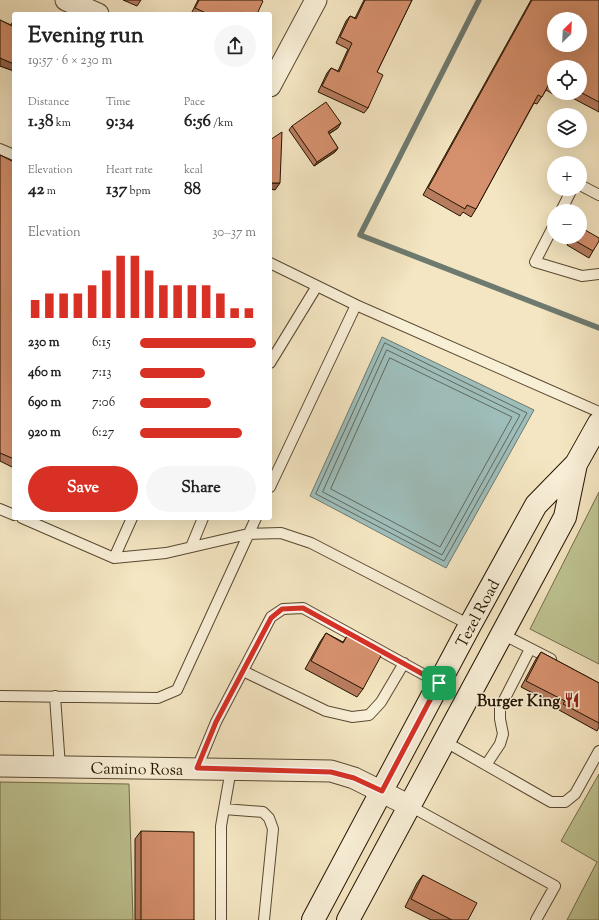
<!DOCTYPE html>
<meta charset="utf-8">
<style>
body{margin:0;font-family:"Sorts Mill Goudy",serif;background:#f6f6f6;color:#222;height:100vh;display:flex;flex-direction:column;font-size:15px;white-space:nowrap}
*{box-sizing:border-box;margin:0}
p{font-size:13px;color:#767676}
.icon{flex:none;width:22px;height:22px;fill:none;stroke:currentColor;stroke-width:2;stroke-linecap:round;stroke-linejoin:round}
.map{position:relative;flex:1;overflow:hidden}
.details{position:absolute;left:12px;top:12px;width:260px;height:508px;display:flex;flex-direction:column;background:#fff;border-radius:4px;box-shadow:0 4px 16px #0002}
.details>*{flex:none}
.needle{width:26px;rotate:24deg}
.fabs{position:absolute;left:547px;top:12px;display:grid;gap:8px}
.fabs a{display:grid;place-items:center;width:40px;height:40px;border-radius:50%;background:#fff;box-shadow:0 4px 16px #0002;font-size:20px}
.pin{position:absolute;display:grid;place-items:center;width:34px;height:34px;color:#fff;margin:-17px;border-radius:8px;box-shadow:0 2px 6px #0006}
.round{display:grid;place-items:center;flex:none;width:42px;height:42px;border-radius:21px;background:#f6f6f6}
.summary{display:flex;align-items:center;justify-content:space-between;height:68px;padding:0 16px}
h1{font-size:22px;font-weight:700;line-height:30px}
.figures{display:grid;grid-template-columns:repeat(3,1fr);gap:6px;height:68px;padding:4px 16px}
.figures div{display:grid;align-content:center}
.figures b{font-size:17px;font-weight:700}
.figures small{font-size:11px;font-weight:400}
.figures p{font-size:11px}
.chart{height:112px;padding:8px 16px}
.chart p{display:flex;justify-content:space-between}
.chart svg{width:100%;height:72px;margin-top:4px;stroke:#d93025;stroke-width:6}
.cta{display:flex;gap:8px;margin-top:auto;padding:8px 16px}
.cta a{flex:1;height:46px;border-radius:24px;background:#d93025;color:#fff;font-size:16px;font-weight:700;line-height:46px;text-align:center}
.cta a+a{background:#f6f6f6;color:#222}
ul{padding:0 16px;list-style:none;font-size:13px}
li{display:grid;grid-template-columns:64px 48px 1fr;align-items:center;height:30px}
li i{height:10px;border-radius:5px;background:#d93025}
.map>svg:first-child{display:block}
.green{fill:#bec492;stroke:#726c49}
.water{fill:#9ebebb;stroke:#6e7a70}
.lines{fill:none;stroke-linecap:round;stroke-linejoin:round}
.shore{stroke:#62685e;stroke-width:1}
.stream{stroke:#6e7a70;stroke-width:5.5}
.service-casing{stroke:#594830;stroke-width:12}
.minor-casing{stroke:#594830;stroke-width:23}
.secondary-casing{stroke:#251300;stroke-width:24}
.service{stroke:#f8efd7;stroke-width:10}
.minor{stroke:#f8efd7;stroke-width:21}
.secondary{stroke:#f8efd7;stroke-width:22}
.wall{fill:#b77c5e;stroke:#251300}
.shaded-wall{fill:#95654c;stroke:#251300}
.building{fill:#d5906d;stroke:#251300;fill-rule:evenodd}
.route-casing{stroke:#fff;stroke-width:8}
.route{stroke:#d93025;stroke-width:5}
.labels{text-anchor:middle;stroke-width:3;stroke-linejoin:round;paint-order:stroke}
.street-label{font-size:16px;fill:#251300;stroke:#f8efd7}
.poi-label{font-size:16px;font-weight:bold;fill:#251300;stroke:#f8efd7;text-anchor:end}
</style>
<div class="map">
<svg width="599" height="920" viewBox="0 0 599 920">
<rect width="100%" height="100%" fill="#f4e6c2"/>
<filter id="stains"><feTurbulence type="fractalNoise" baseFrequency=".005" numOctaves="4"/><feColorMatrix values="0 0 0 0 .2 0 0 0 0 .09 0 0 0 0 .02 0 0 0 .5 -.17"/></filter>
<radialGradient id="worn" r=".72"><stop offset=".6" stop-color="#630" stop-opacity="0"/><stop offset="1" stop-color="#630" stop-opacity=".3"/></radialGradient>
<path class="green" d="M599,492V664L530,629Z
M599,774V920H567L597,862L561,841Z
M0,782L129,784L133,920H0Z"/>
<path class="water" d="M382,337L534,410L446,568L310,496Z"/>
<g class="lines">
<path class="shore" d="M385,343L527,413L444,561L316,494Z
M387,350L520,415L442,555L323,492Z
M390,358L512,417L440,547L331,489Z"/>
<path class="stream" d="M479,0L360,235L599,328"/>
<defs>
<path id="service" d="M0,149L14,155
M580,185L599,195
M561,211L572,189
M554,225L535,262L582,276L599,274
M270,263L356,305L599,412
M270,363L317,286
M270,487L356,305
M0,509L14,515
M22,518L114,558L166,553L248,534L281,533L311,543L470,625
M191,547L203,518
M114,558L132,518
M502,634L551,659
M243,671L326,711L352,717L369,715L381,702L404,663
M0,696L158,698L177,690L256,518
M55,696L60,767
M444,741L551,802H565L575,794L599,751
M486,765L500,744L503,734L500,719V708L530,649
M197,768L216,722L271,617L283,609L303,608L439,683
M410,806L555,886L536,920
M224,809L263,812L269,818L273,829L264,920
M221,920V826L231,769"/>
<path id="minor" d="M66,0L98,14
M270,86L316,0
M0,766L331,771L354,778L410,806"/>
<path id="secondary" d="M313,920L470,625L536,505L576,464
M348,920L565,517L576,464L599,423"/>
</defs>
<use href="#service" class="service-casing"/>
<use href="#minor" class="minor-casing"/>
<use href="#secondary" class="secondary-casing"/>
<use href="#service" class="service"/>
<use href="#minor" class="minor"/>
<use href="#secondary" class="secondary"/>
</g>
<path class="wall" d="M123,0H141L137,6Z
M198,0H261L257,14H191Z
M364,0H412L377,72L368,108L364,113L318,92L327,73L331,68L338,71L348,49L336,43L346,21L350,16L355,18Z
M531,0H599V112L563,93H580V67H554V93H563L560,98L546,90L537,104L534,103L476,209L471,217L463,212L460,216L423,195Z
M14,19V71L0,66V20L11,25Z
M292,126L338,128L329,134L338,148L335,152L314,166L289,130Z
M0,155L14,162V468L0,461Z
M572,237H580L593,251L589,258L567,245Z
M326,633L343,642L347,636L363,689L357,697L305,669L320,642Z
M541,652L599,683V727L597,731L559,710L560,707L521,687L536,659Z
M141,831L194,920H135V839Z
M423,875L468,920H431L405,907L417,883Z"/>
<path class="shaded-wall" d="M0,58L14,64V71L0,66Z
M341,123L338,128L324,137L328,132Z
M338,148L335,152L314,166L317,162Z
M270,183H280L275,190L270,189Z"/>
<path class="building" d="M199,0H261L263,1L257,14H245L241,12L240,14H208L195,8Z
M365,0H412L377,72L383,75L368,108L322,86L331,68L339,72L352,43L340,37L350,16L356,19Z
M532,0H599V102L580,92V67H554V85L550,82L542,97L538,95L476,209L467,205L465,209L428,188ZM554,19H580V45H554Z
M0,20L12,26L14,22V64L0,58Z
M326,102L341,123L328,132L338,148L317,162L292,126Z
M282,132L280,183H270V140Z
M0,155L14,162V459L0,453Z
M580,227L599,238V241L593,251L572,239L573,237H580Z
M326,633L343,643L347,636L382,654L363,689L311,661Z
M541,652L599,683V723L563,704L565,701L526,681Z
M141,831L194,832V920H141Z
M423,875L477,903L468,920H452L411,899Z"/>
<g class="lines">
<defs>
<path id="route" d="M303,608L439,683L382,791L354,778L331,772L197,768L216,722L271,618L282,609Z"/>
</defs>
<use href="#route" class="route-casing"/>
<use href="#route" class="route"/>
</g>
<defs>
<symbol id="restaurant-bare" viewBox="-9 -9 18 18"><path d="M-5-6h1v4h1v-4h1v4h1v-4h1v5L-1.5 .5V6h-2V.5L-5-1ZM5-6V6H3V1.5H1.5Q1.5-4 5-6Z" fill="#8f2418" stroke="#f8efd7" stroke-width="2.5" paint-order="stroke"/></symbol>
</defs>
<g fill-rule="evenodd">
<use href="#restaurant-bare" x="561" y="689" width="22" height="22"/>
</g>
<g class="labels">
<g class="street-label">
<text transform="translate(477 613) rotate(-62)" y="6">Tezel Road</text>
<text transform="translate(137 768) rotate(1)" y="6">Camino Rosa</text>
</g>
<g class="poi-label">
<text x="560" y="706">Burger King</text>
</g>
</g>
<rect width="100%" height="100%" filter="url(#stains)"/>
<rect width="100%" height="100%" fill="url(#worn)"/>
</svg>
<div class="fabs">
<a><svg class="needle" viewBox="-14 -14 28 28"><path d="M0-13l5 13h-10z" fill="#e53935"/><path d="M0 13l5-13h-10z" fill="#767676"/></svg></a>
<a><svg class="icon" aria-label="locate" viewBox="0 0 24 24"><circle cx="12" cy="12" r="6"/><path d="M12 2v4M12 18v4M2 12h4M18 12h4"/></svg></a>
<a><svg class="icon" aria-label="layers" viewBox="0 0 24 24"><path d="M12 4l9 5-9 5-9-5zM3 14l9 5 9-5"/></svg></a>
<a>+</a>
<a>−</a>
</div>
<div class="pin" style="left:439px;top:683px;background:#1e9e55"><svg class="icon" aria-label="arrive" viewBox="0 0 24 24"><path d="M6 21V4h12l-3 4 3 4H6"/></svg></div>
<section class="details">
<div class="summary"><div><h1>Evening run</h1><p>19:57 · 6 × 230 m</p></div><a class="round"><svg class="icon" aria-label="share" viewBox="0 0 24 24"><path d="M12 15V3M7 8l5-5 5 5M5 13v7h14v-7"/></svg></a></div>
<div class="figures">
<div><p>Distance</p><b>1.38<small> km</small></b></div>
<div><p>Time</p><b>9:34</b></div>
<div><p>Pace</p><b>6:56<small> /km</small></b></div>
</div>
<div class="figures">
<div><p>Elevation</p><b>42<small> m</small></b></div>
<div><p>Heart rate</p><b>137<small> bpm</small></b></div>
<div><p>kcal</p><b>88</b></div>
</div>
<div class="chart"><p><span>Elevation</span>30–37 m</p>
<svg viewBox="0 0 160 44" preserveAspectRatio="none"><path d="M5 44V33M15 44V29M25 44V29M35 44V29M45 44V24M55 44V15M65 44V6M75 44V6M85 44V15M95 44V24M105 44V24M115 44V24M125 44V24M135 44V29M145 44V38M155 44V38"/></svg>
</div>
<ul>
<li><b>230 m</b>6:15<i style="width:100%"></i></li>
<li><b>460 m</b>7:13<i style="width:56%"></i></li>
<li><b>690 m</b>7:06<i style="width:61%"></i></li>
<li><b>920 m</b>6:27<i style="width:88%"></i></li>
</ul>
<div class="cta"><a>Save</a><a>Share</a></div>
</section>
</div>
